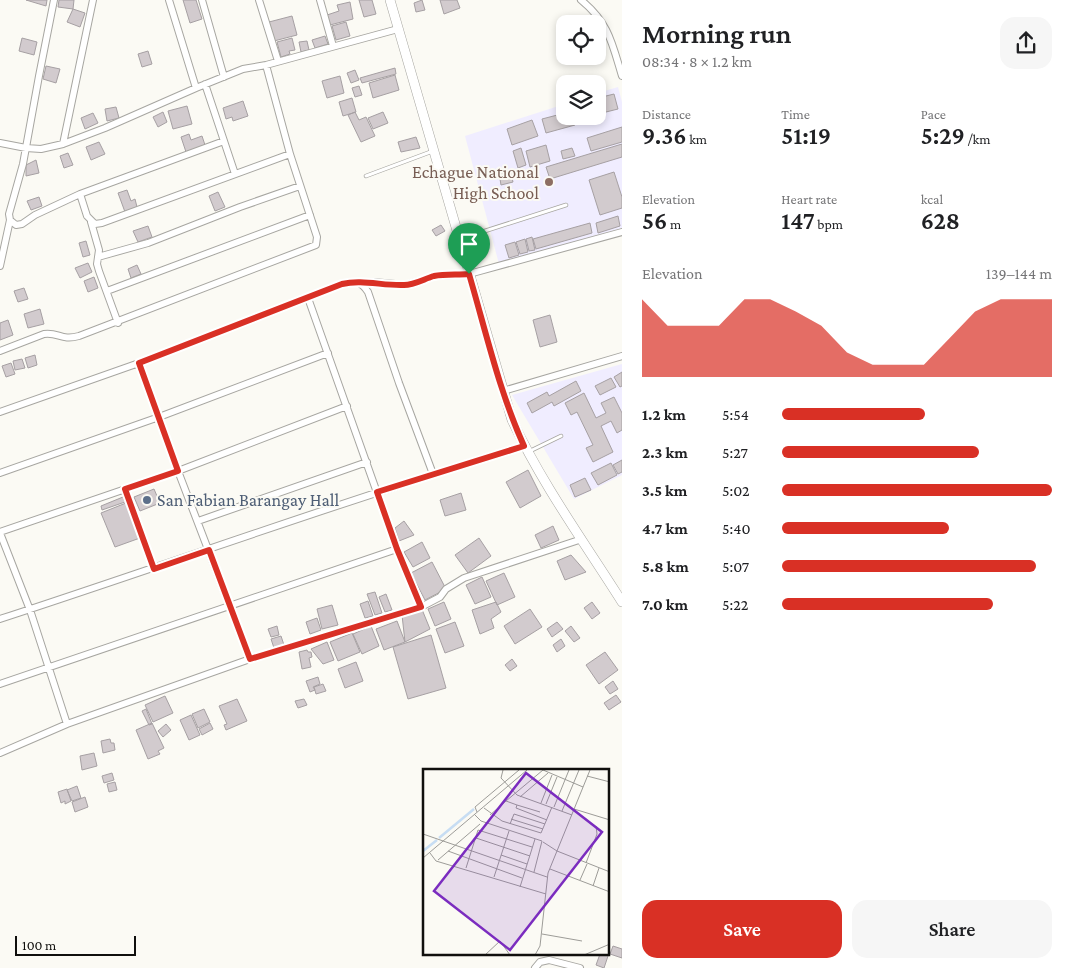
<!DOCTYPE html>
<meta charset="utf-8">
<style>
body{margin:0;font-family:"Crimson Pro",serif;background:#f6f6f6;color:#202124;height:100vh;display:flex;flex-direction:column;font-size:19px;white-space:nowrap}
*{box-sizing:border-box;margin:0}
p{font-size:16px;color:#757577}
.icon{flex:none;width:28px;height:28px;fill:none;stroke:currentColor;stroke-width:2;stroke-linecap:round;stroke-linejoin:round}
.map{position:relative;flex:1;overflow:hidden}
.sheet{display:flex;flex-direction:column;background:#fff;width:450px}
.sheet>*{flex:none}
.tools{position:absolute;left:556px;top:15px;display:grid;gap:10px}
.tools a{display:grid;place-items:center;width:50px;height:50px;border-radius:10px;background:#fff;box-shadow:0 2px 8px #0003;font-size:25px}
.scale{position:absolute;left:15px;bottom:12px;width:121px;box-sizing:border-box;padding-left:5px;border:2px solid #100f0d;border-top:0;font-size:14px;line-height:18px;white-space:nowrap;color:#100f0d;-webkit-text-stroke:4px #fbfaf4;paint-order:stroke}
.pin{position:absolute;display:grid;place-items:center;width:42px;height:42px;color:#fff;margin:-51px -21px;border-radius:50% 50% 50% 0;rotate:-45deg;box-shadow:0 0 5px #0007}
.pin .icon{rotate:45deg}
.round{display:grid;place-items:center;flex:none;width:52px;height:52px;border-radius:15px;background:#f6f6f6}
.overview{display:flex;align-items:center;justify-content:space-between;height:85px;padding:0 20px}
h1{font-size:28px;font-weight:600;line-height:38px}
.metrics{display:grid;grid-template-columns:repeat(3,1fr);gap:8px;height:85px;padding:5px 20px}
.metrics div{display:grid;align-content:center}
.metrics b{font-size:25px;font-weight:600}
.metrics small{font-size:14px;font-weight:400}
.metrics p{font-size:14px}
.chart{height:140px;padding:10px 20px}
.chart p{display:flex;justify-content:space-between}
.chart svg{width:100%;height:90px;margin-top:5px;fill:#d93025;opacity:.7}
.cta{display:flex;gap:10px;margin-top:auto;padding:10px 20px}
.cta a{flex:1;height:58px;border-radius:15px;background:#d93025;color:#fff;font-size:20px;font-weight:600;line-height:58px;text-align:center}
.cta a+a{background:#f6f6f6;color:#202124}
ul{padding:0 20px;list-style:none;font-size:16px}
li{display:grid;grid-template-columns:80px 60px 1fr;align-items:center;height:38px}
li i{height:12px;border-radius:6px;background:#d93025}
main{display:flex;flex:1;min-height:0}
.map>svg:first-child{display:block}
.education{fill:#f0edff}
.building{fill:#d2cbce;stroke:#a6a0a3}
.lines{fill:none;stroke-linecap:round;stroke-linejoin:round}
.lane-casing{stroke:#a7a6a1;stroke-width:4.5}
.street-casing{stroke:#a7a6a1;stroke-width:8}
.secondary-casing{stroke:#a7a6a1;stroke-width:10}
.lane{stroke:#fff;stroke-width:3}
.street{stroke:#fff;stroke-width:6}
.secondary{stroke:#fff;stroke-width:9}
.route-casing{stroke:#fff;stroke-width:10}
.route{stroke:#d93025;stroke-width:6}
.education-dot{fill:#8d6e63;stroke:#fbfaf4;stroke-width:2}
.service-dot{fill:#5c6f8a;stroke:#fbfaf4;stroke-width:2}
.labels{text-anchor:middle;stroke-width:4;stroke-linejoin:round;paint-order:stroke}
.education-label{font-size:18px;fill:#785e54;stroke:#fbfaf4;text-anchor:end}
.service-label{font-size:18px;fill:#4e5e75;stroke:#fbfaf4;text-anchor:start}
.inset-river{fill:none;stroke:#c7ddf3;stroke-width:2.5}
.inset-road{fill:none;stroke:#9d9c98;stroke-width:1}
.view{fill:#7b2cbf;fill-opacity:0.15;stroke:#7b2cbf;stroke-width:2.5}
.inset-edge{fill:none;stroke:#100f0d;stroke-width:2.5}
</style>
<main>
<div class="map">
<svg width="622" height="968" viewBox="0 0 622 968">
<rect width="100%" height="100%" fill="#fbfaf4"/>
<path class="education" d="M618,87L622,102V228L499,264L465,136L565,104V116H598V93Z
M622,364V475L574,499L512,395Z"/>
<path class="building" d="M26,0H47L46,6Z
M59,0H74L73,9L58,7Z
M183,0H196L202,19L190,23Z
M359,0H372L376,14L364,17Z
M422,0L425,10L416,12L414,3Z
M440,0H457L460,8L444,14Z
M350,2L353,19L330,25L327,15L339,11L337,5Z
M73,9L85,13L80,27L67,22Z
M292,16L297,35L274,41L269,22Z
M346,22L350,36L336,40L332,26Z
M325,36L328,44L315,48L312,40Z
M22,38L37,42L34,55L19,51Z
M292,38L295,50L289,51L290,54L281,57L277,42Z
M307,41L309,50L301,52L299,42Z
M148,51L152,64L142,67L138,54Z
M46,66L60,69L56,83L43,79Z
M395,68L396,74L362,83L360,78Z
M355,70L359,80L351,83L347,73Z
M395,75L399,90L373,98L369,83Z
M340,76L344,93L327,98L322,81Z
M359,86L362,95L355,97L352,88Z
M614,94L618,109L598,114V98Z
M352,98L356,112L343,116L339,102Z
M243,101L248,116L233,121L232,117L226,119L223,108Z
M187,106L192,124L173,129L168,111Z
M116,107L119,118L107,121L105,109Z
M163,112L167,122L158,127L153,117Z
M355,112L359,120L366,117L375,136L361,142L348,115Z
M383,112L388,123L373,129L368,118Z
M93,113L98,123L85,129L81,118Z
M565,113V116H573L575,125L546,133L542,119Z
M532,120L538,136L512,145L507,129Z
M622,127V142L591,151L587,138Z
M189,134L191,140L202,136L205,145L186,152L181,137Z
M416,137L420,148L401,152L398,142Z
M99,142L105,154L91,160L86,147Z
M622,144V157L550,179L546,167Z
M546,145L550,161L530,167L526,151Z
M521,148L526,165L518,168L513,151Z
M572,148L575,156L563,159L561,151Z
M68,153L73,165L64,168L60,156Z
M36,160L39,173L26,176V165Z
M510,170L513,182L501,185L499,173Z
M614,172L622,197V208L600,215L589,180Z
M127,190L131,201L135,199L137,207L125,212L118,193Z
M218,192L225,207L215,211L209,196Z
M39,197L42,206L31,210L27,201Z
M618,216L620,226L598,233L596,223Z
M590,223L592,233L536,249L533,239Z
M441,225L445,231L436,236L432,230Z
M148,226L152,237L138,242L133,231Z
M532,237L535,250L529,251L526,239Z
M525,239L528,252L520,254L516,242Z
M86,241L90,255L83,257L79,243Z
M515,242L519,255L509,258L505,245Z
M88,263L92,272L80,278L75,268Z
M137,265L141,274L131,278L128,269Z
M94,277L98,288L88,292L84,281Z
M24,288L28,299L18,302L14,291Z
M40,309L44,324L28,328L24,314Z
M550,315L557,342L540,347L533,320Z
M8,320L13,335L0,340V323Z
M35,355L37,365L28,368L25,358Z
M22,359L25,368L15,370L13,361Z
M11,363L15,374L6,377L2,366Z
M622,372V386L620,387L614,377Z
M611,378L616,387L600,395L595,386Z
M576,381L581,391L554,406L552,402L532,413L527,403L547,392L549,396Z
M584,393L596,418L606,413L601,403L614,397L622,413V430L617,433L611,421L601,426L613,452L593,462L586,448L593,445L577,412L571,415L565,403Z
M622,460V472L618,474L613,465Z
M611,463L617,475L598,485L591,473Z
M528,470L541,496L520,508L506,482Z
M585,478L591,490L575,497L570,485Z
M154,489L160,503L140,511L134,497Z
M461,493L466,510L445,516L440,500Z
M123,497L125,502L102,510L101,506Z
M126,503L140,538L115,547L101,513Z
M404,521L414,535L399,541L395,528Z
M553,526L559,540L541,548L535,535Z
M479,538L491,556L468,573L455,555Z
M422,542L430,558L413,567L404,552Z
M571,555L586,572L565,580L557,561Z
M432,562L446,589L425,600L411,573Z
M504,573L515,597L497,605L486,581Z
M482,577L491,597L475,604L466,585Z
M375,592L382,613L375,615L367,594Z
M386,594L392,610L385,612L379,597Z
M368,601L373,616L365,618L360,604Z
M444,602L451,619L435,626L428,609Z
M496,602L501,612L491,619L494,628L480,634L472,610Z
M592,602L600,613L592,619L584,608Z
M332,605L338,625L322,629L317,609Z
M421,607L430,629L405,642L402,615Z
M530,609L542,627L515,644L504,626Z
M317,618L321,630L310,634L306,622Z
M397,621L405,642L384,650L376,629Z
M455,622L464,646L445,653L436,629Z
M557,622L563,629L552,637L547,629Z
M277,626L279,635L271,637L268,629Z
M371,626L379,646L362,654L353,634Z
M571,626L580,638L574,642L565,631Z
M352,633L360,652L338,661L330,642Z
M431,635L446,688L408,699L393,647Z
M281,636L284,645L274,648L271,639Z
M561,639L565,646L557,652L553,645Z
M327,642L334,660L323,664L311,649Z
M307,650L308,652H311L312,657L309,658L311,667L302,669L299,652Z
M605,652L618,670L599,684L586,665Z
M512,659L517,666L510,671L505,665Z
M356,662L363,681L345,688L338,669Z
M318,677L320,684L313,687L315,690L310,692L306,681Z
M613,681L618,689L610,694L605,687Z
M323,684L326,691L316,694L314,687Z
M616,695L621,702L609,710L604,703Z
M165,696L173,713L153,722L145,705Z
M237,699L247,721L226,730L224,725L227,724L219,706Z
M304,699L307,705L298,708L295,701Z
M146,709L152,724L149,725L142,711Z
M204,709L210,722L198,728L192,714Z
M191,715L200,735L189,740L180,720Z
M152,723L164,748L158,751L160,754L148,759L136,730Z
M210,723L213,729L202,735L199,729Z
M166,724L171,730L163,737L158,731Z
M110,739L111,743H114L115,750L103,753L101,741Z
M94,753L97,766L82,770L80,756Z
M112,773L114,780L104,783L102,776Z
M115,782L117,790L109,792L107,784Z
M77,786L81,798L72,801L67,790Z
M67,789L71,801L65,804V801L61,803L58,792Z
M85,797L88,807L75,812L72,802Z
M613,946L622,949V958L610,954Z
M608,953H609L604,968L596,965L600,954H608Z"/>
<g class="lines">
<defs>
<path id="lane" d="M366,176L433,151
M460,239L566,205
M528,452L561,436"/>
<path id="street" d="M54,0L39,76L23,164L9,214L10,220L16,225L22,224L35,215L80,194
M169,0L196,88
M202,0L224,77
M259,0L278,61
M320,0L333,46
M581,0C609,23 612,43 622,76
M205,84L235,174
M224,141L80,194L87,216L95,224L102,223L290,154
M0,143L26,148L41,149L63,144L105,128L196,88L243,69L266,65L398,29
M63,144L93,0
M91,222L99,250L98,257
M0,266L10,220
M361,283L373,282L406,285L435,276L469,274L622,232
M107,291L310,215
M308,298L397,549L421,607
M118,323L99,271L97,264L98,257L148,243L240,207L300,186
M0,351L44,334C59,332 61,341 79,336L316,245L317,237L290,154L266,65
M139,363L178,471L250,659
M503,391L622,356
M0,412L139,363L342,284C354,281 360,280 368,292L399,383L433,474
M0,473L159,417L328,353
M125,489L154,569
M198,521L367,462
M0,532L178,471L347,406
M0,533L30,610L67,724
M0,619C175,562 348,499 524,446
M0,684L397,549
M0,753L67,724L250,659L421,607L440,597L446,589L464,578L582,539
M535,968L540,962L549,960L580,968"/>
<path id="secondary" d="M390,0L512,420C542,484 584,542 622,602"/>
</defs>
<use href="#lane" class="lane-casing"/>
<use href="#street" class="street-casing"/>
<use href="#secondary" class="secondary-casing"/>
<use href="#lane" class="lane"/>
<use href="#street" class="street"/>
<use href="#secondary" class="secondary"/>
</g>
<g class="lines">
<defs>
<path id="route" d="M469,274C486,332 499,391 524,446L377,492L397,549L421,607L250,659L209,550L154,569L125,489L178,471L139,363L342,284C362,279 383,286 404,285C414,285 424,279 434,276C445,274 458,275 469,274Z"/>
</defs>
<use href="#route" class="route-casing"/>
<use href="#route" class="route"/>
</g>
<circle class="education-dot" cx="549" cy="182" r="5"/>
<circle class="service-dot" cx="147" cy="500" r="5"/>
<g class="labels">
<g class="education-label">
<text x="539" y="178">Echague National<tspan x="539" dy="21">High School</tspan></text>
</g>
<g class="service-label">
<text x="157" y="506">San Fabian Barangay Hall</text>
</g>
</g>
<g transform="translate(423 769)">
<rect width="186" height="186" fill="#fbfaf4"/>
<path class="inset-river" d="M16,69L51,40M0,82L14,71"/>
<path class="inset-road" d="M80,1L78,9L94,26L149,46M120,1L160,18M164,7L187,13M97,28L125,4M118,34L129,6M123,35L134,8M94,36L83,32L120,1M131,38L146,1M61,39L79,52L118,64L129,38M151,40L187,51M139,42L156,1M54,43L52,38L96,1M117,43L94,36L93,39L124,51M51,45L58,52L119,72L111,103M67,46L83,32M88,50L120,60M87,55L91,45L122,55M55,61L109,78M0,65L124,108M53,69L107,87M120,73L134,82L187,103M25,82L99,109M7,84L13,92L123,125M78,86L104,95M0,89L104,1M15,91L57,55M163,94L174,65L173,57M43,99L55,61M127,100L187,123M71,108L86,62M157,111L164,95M170,117L176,99M97,118L112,70M119,165L159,172M62,186L77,172L87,186M112,186L117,177L125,104L167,1M161,186L187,175"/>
<path class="view" d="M103,4L179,63L87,181L11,122Z"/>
<rect width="186" height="186" class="inset-edge"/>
</g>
</svg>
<div class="tools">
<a><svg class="icon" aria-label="locate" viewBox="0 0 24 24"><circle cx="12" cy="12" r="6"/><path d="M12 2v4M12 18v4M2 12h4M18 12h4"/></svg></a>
<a><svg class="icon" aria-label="layers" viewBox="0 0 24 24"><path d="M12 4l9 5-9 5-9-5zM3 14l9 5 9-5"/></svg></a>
</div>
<div class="scale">100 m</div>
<div class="pin" style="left:469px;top:274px;background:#1e9e55"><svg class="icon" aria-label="arrive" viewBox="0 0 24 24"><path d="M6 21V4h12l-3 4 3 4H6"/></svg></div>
</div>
<section class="sheet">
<div class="overview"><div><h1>Morning run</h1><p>08:34 · 8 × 1.2 km</p></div><a class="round"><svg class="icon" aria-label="share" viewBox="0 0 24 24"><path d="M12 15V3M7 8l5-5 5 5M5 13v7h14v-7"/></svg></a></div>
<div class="metrics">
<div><p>Distance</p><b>9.36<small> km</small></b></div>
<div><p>Time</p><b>51:19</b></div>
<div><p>Pace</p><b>5:29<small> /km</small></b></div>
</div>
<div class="metrics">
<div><p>Elevation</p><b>56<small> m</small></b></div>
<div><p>Heart rate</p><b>147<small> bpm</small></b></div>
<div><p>kcal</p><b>628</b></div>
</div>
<div class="chart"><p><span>Elevation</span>139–144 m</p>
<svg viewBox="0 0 160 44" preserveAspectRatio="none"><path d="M0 44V6L10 19L20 19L30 19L40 6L50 6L60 12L70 19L80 32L90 38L100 38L110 38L120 25L130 12L140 6L150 6L160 6V44z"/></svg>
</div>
<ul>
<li><b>1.2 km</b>5:54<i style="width:53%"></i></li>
<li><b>2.3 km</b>5:27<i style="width:73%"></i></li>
<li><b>3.5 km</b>5:02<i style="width:100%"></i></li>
<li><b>4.7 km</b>5:40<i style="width:62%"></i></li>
<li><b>5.8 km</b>5:07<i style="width:94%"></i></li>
<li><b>7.0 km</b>5:22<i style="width:78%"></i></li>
</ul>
<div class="cta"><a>Save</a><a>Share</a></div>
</section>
</main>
